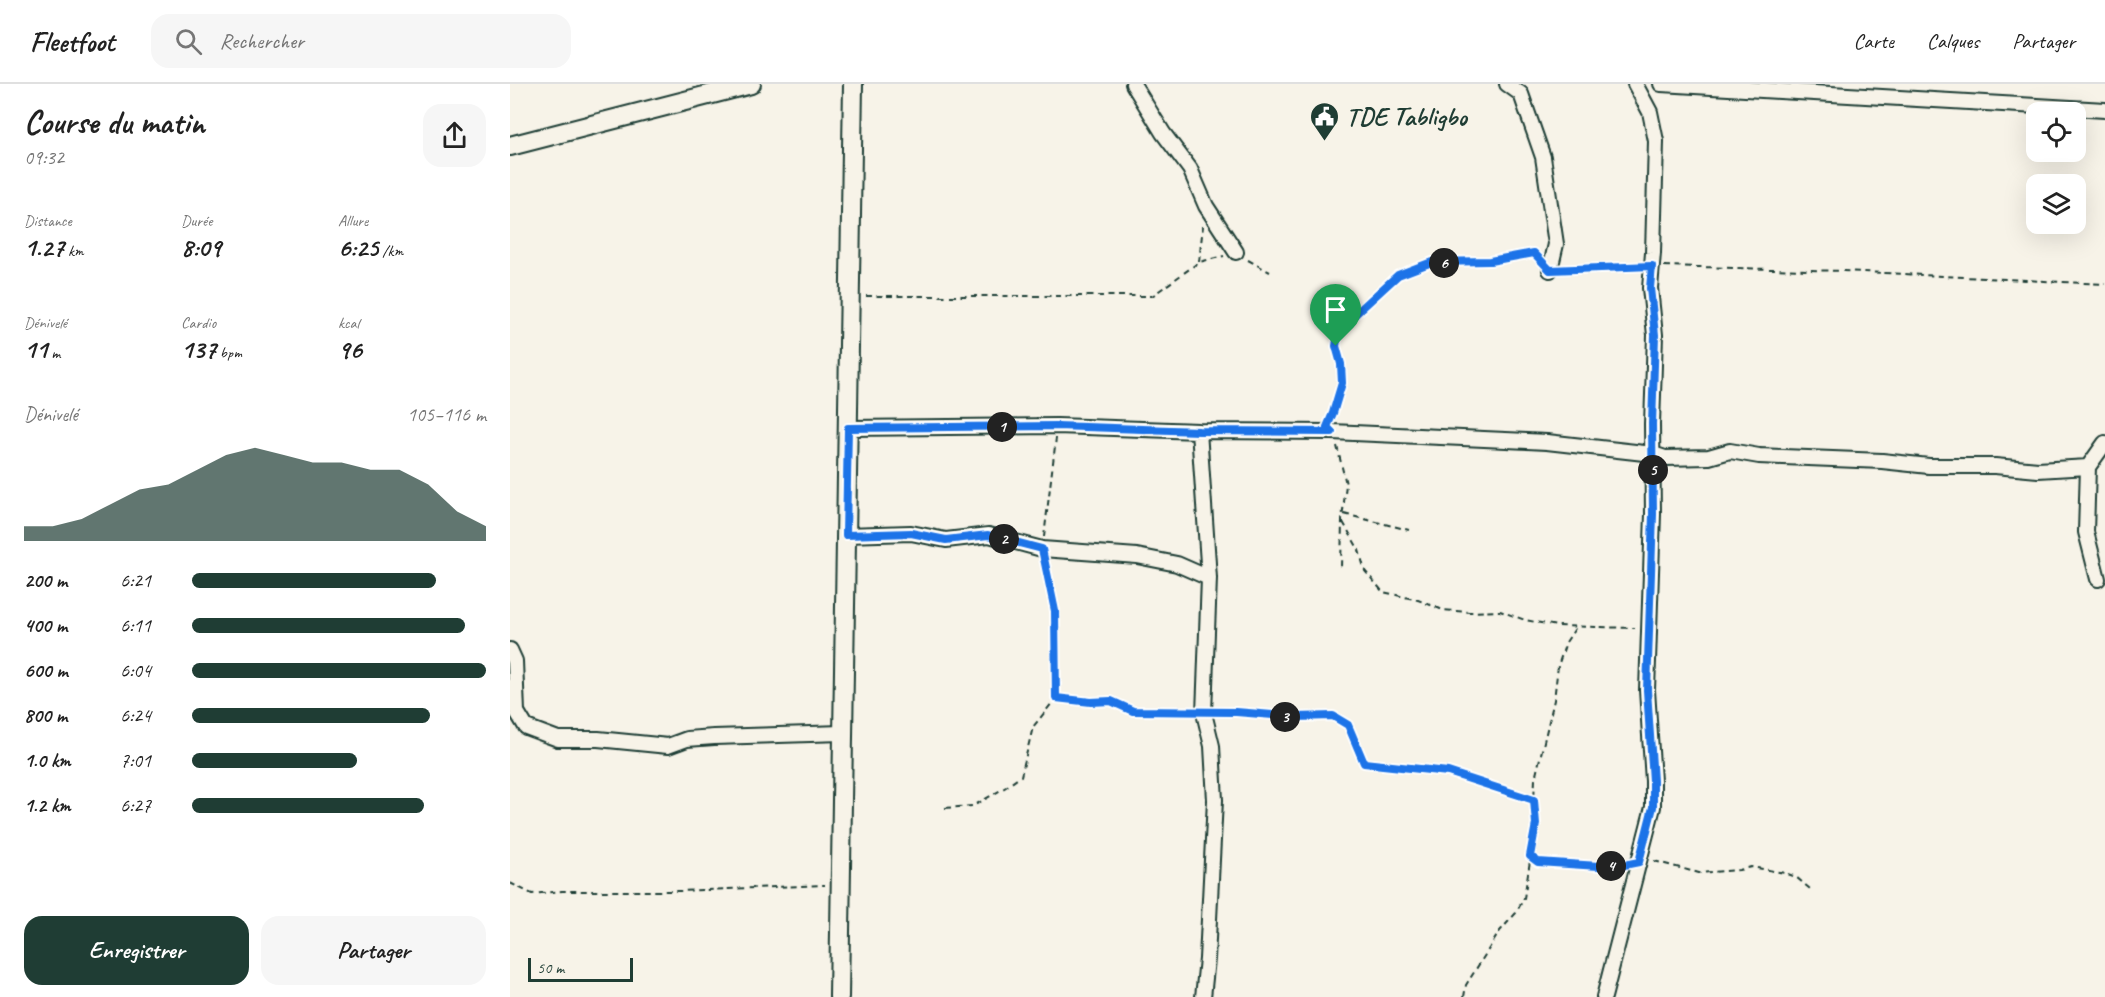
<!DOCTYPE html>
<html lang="fr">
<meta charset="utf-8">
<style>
body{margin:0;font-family:Caveat,sans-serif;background:#f6f6f6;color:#222;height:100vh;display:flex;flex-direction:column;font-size:22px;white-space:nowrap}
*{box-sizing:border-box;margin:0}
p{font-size:20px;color:#767676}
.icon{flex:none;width:33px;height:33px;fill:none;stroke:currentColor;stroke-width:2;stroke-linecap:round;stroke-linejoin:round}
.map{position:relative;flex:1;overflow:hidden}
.panel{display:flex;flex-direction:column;background:#fff;width:510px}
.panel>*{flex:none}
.fabs{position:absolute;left:1516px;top:18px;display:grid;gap:12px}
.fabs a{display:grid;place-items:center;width:60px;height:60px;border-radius:12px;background:#fff;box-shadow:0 6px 24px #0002;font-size:30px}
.scale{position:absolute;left:18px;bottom:15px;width:105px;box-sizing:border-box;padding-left:6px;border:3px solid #1f3d34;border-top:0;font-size:16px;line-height:21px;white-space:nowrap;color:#1f3d34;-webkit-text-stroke:4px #f7f3e8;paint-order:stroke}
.pin{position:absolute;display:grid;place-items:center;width:51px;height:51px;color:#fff;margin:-62px -26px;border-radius:50% 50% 50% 0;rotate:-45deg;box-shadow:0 0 6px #0007}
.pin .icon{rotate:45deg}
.km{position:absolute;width:30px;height:30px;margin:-15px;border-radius:50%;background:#222;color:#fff;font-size:16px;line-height:30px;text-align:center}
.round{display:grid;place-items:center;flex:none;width:63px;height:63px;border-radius:18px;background:#f6f6f6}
.overview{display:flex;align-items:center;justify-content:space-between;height:102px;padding:0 24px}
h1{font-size:33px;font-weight:700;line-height:45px}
.metrics{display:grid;grid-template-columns:repeat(3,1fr);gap:9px;height:102px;padding:6px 24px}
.metrics div{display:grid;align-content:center}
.metrics b{font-size:26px;font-weight:700}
.metrics small{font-size:16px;font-weight:400}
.metrics p{font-size:16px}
.chart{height:168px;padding:12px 24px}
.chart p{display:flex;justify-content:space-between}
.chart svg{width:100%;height:108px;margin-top:6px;fill:#1f3d34;opacity:.7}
.action{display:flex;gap:12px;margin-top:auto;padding:12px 24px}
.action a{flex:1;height:69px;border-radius:18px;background:#1f3d34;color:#fff;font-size:24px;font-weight:700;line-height:69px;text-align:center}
.action a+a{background:#f6f6f6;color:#222}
ul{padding:0 24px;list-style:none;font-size:20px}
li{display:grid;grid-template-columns:96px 72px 1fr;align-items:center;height:45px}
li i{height:15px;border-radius:8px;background:#1f3d34}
header{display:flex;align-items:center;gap:36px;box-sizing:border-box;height:84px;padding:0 30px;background:#fff;border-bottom:2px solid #e0e0e0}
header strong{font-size:28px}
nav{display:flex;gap:33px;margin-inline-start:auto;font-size:21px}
.search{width:420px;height:54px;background:#f6f6f6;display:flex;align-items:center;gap:15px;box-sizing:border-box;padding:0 21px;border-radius:18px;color:#767676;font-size:22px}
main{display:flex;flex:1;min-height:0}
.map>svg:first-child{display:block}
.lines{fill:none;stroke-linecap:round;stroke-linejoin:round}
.street-casing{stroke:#1f3d34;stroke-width:18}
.secondary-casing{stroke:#1f3d34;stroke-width:22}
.path{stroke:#1f3d34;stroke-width:2;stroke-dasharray:6 4.5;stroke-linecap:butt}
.street{stroke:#f7f3e8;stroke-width:14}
.secondary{stroke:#f7f3e8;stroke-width:18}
.route-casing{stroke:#fff;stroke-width:12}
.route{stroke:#1a73e8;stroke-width:8}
.labels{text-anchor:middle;stroke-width:4.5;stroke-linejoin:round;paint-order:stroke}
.poi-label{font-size:26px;font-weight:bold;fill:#1f3d34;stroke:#f7f3e8;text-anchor:start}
</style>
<header>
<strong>Fleetfoot</strong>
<div class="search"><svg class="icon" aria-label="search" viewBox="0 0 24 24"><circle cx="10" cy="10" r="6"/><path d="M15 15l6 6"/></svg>Rechercher</div>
<nav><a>Carte</a><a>Calques</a><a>Partager</a></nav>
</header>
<main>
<section class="panel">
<div class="overview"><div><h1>Course du matin</h1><p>09:32</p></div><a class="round"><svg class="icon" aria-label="share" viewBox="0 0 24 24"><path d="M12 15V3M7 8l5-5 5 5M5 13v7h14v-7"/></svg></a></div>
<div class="metrics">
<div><p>Distance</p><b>1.27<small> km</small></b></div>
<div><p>Durée</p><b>8:09</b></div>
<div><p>Allure</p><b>6:25<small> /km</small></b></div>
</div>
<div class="metrics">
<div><p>Dénivelé</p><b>11<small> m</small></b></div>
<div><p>Cardio</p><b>137<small> bpm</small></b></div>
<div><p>kcal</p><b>96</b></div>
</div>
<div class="chart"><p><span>Dénivelé</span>105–116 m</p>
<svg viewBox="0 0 160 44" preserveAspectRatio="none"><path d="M0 44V38L10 38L20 35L30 29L40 23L50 21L60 15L70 9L80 6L90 9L100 12L110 12L120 15L130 15L140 21L150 32L160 38V44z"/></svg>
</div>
<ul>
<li><b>200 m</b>6:21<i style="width:83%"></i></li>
<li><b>400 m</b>6:11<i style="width:93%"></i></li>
<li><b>600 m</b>6:04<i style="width:100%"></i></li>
<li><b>800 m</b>6:24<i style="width:81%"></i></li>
<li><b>1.0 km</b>7:01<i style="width:56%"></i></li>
<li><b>1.2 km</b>6:27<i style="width:79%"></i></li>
</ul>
<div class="action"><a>Enregistrer</a><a>Partager</a></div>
</section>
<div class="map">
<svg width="1595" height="913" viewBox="0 0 1595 913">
<rect width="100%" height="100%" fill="#f7f3e8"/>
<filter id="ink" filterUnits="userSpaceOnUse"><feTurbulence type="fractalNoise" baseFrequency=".0167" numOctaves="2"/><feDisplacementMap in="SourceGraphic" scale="12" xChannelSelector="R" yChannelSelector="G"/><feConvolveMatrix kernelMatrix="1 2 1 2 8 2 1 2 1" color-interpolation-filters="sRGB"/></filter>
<g filter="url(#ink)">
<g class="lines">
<defs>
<path id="street" d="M623,0L653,49L680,85L696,122L726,168
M997,0L1011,10L1033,73L1046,160L1040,186
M1151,0L1595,26
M337,344L547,342L689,347L822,348L1037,358L1143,370L1155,374L1199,373L1220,367L1249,372L1372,377L1419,382H1485L1528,386L1578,383
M689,347L699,494L694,629L702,662L705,716L697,875L693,913
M336,451L401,449L436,456L479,451L532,465L627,472L667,480L699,494
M1588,495L1576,448L1578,383L1595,359
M0,566L5,577L7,628L16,643L48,655H88L158,662L177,655L204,653L332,649
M1094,913L1143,723V697L1137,606L1143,430L1142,340L1145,251L1140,204L1143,169L1146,57L1140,28L1125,0"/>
<path id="secondary" d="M0,62L241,0
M329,913L343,0"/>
</defs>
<use href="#street" class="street-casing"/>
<use href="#secondary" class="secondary-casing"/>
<path class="path" d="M738,176L760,188
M689,178L693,142
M1154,182L1333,187L1595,200
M1055,186L1128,182
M356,212H642L689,178L714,172
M821,333L832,299L831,280L826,262L829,245L888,191L922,178L980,177L1024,169L1028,174
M827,362L836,400L832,436L831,484
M834,430L899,446
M833,438L849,466L855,487L873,508L908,516L933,526L959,528L990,527L1015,536L1047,542L1125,544
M534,453L546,354
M546,614L581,618L601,617L623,627L679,628
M709,629L786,633L823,631L838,641L854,679L938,688L1024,716
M435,724L463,722L496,703L511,692L523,643L546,614L545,527L535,479
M1020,773L1028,778L1104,783L1114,780
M1144,777L1189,789L1229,786L1241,783L1275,789L1286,793L1300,805
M0,799L22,810L52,807H171L315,801
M954,913L956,901L990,847L1006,829L1014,814L1026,740L1024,716L1025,695L1044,616L1048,582L1056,558L1066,543"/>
<use href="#street" class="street"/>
<use href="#secondary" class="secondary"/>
</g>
</g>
<g class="lines" filter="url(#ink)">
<defs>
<path id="route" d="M1024,169L1040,186L1142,182L1140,204L1145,251L1142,340L1143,430L1137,606L1143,697V723L1129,778L1104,783L1028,778L1020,772L1026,740L1024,716L938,688L854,679L838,641L823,632L786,633L726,628L623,627L601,617L581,618L546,614L545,527L532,465L478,451L436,456L401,449L336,451L338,344L547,342L689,347L822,348L817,343L823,329L832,299L831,280L826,262L829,245L888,191L922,178L980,177Z"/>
</defs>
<use href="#route" class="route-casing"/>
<use href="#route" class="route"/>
</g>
<defs>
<symbol id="civic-pin" viewBox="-11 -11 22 30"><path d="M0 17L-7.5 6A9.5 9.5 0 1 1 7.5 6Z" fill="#1f3d34" stroke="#f7f3e8"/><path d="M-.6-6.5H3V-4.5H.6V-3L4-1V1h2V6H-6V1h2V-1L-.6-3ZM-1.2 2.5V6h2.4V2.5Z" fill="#fff"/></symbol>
</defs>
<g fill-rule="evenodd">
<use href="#civic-pin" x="798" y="16" width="33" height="45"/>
</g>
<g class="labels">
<g class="poi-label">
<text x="836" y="41">TDE Tabligbo</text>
</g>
</g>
</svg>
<div class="fabs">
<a><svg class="icon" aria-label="locate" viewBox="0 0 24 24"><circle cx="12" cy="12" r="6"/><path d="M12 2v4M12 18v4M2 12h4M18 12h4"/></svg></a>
<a><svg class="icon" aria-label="layers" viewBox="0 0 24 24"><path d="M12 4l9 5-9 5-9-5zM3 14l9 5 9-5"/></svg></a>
</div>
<div class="scale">50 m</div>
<div class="pin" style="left:826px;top:262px;background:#1e9e55"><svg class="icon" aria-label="arrive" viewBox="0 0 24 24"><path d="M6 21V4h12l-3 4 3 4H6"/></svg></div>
<b class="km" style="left:492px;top:343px">1</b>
<b class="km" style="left:494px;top:455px">2</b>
<b class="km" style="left:775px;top:633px">3</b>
<b class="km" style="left:1101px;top:782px">4</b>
<b class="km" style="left:1143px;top:386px">5</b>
<b class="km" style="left:934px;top:179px">6</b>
</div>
</main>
